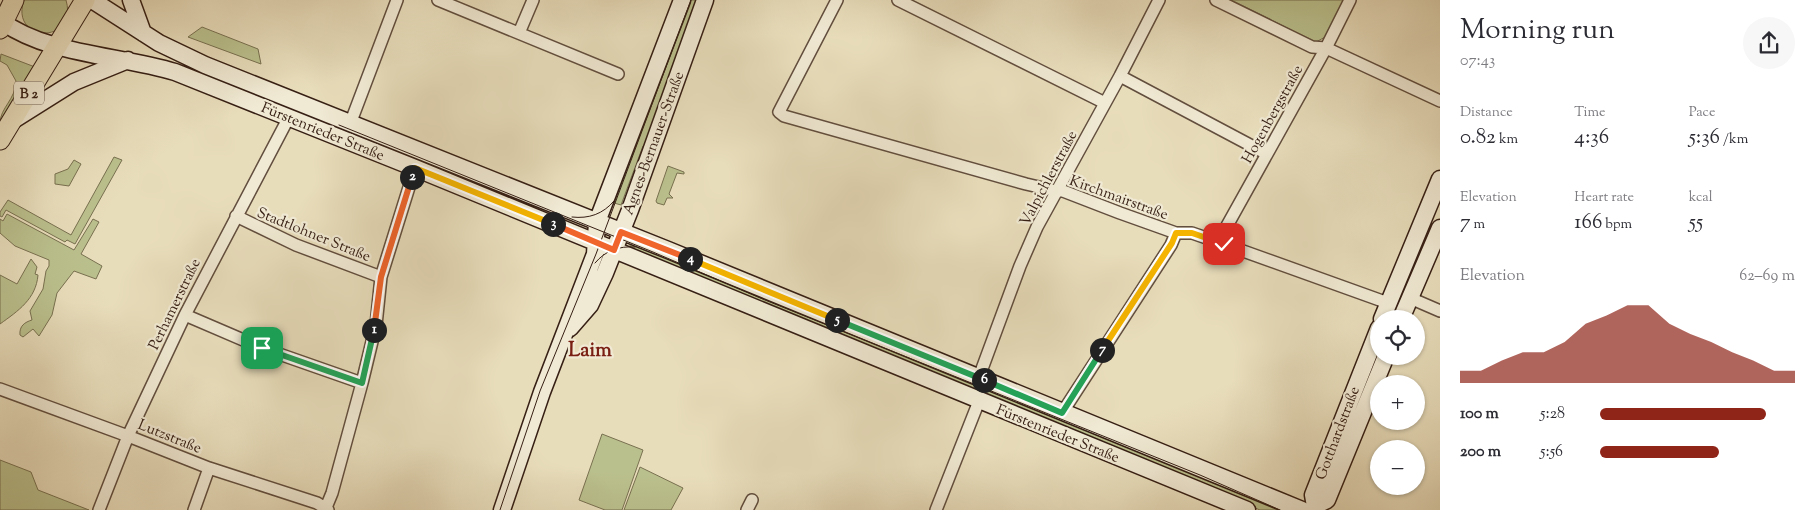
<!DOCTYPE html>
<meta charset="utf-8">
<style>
body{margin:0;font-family:"Sorts Mill Goudy",serif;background:#f7f7f7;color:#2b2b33;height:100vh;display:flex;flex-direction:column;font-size:19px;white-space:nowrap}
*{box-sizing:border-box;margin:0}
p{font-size:16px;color:#7c7c81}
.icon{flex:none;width:28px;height:28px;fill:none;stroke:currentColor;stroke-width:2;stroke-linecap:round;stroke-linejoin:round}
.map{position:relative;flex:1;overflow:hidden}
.panel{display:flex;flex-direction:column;background:#fff;width:375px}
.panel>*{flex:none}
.tools{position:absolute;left:1370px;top:310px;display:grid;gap:10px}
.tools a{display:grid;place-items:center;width:55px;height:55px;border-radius:50%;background:#fff;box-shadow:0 1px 4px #0004;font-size:25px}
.pin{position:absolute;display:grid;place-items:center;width:42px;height:42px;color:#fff;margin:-21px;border-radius:10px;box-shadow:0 2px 8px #0006}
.km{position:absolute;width:25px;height:25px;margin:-12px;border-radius:50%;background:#222;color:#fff;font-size:14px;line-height:25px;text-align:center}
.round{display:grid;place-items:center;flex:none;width:52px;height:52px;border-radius:26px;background:#f7f7f7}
.overview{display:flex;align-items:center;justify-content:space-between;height:85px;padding:0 20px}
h1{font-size:28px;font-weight:600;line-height:38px}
.figures{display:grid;grid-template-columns:repeat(3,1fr);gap:8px;height:85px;padding:5px 20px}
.figures div{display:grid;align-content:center}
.figures b{font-size:21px;font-weight:600}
.figures small{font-size:14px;font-weight:400}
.figures p{font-size:14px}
.chart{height:140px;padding:10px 20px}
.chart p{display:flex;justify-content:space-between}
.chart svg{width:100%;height:90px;margin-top:5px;fill:#8f2418;opacity:.7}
ul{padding:0 20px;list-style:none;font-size:16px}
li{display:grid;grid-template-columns:80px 60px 1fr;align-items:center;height:38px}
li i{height:12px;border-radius:6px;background:#8f2418}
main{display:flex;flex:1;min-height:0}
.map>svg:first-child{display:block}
.green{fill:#bac08d;stroke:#787050}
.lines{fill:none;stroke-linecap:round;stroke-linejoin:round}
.minor-casing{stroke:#624e3e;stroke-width:14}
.secondary-casing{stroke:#361f14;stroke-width:19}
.primary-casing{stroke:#361f14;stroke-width:21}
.minor{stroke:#f0e9d3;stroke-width:11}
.secondary{stroke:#f0e9d3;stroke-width:16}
.primary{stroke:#e8ddbb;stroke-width:19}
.tram{stroke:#361f14;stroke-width:1}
.split-1-casing{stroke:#fff;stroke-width:10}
.split-2-casing{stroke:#fff;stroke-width:10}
.split-3-casing{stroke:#fff;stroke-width:10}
.split-4-casing{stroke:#fff;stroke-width:10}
.split-5-casing{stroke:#fff;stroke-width:10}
.split-6-casing{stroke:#fff;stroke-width:10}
.split-7-casing{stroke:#fff;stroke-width:10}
.split-8-casing{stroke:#fff;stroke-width:10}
.split-1{stroke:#22a559;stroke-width:6}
.split-2{stroke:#f0652b;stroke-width:6}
.split-3{stroke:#f5b400;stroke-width:6}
.split-4{stroke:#f0652b;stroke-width:6}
.split-5{stroke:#f5b400;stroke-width:6}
.split-6{stroke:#22a559;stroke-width:6}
.split-7{stroke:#22a559;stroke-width:6}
.split-8{stroke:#f5b400;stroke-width:6}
.labels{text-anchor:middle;stroke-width:4.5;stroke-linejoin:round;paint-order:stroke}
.shield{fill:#f0e9d3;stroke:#6e5c4d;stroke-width:1}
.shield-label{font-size:14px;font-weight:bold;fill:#361f14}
.street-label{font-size:15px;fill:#361f14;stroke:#f0e9d3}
.district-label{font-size:20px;font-weight:bold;fill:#7a1f14;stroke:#f0e9d3}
</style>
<main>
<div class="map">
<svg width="1440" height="510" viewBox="0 0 1440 510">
<rect width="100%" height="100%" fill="#e8ddbb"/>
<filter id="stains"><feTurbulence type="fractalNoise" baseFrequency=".004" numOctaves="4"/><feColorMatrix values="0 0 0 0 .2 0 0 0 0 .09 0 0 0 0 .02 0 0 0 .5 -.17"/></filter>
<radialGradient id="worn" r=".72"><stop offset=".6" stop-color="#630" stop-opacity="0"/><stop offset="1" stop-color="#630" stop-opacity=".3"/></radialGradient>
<path class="green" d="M24,0H66C79,45 9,43 24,0Z
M688,0H699L647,147L643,146L621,205L614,203Z
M1231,0H1345L1327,36L1316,42Z
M202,27L258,49L261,64L188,37Z
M1,54L35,67L0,123C0,108 16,99 16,81L7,65L0,61Z
M114,157L122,160L75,244L67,240L65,242L6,210L2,217L0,216V212L8,200L71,235Z
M74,160L81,164L69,186L55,184V174L68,169Z
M668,166L684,172V174L677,173L669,194L673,198H667L664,205L657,203L656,201Z
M7,214L74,250L93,219L99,222L81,254L102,266L96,279L74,271L57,293L52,315L39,336L33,329L23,337L20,335C19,326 25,322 32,320L30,311L43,289L46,271L49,266V260L15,246L0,233V219L3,221Z
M631,242L1282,510H1260L629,249Z
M31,259L37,267L35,274L38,275C36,299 18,311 0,324V275L17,284Z
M602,434L643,450L622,510H605L579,500Z
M0,460L31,472L38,490L89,510H0Z
M640,467L683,488L671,510H624Z"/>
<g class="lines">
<defs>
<path id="minor" d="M438,0L618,74
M837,0L779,112L784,116L1026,184L1056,191H1063L1120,213L1176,233H1192L1218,242L1388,303
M898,0L1105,103
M1216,0L1312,47L1326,48L1440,101
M519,33L533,0
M1120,76L1267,154
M350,124L397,0
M236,216L296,245L381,277
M1218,242L1326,48L1350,0
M1410,298L1440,311
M185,315L262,348L362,383
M979,377L1020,266L1037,227L1120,76L1159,0
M0,389L128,436L209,468L317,503L328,510
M1062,413L1171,245L1176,233
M99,510L128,436L185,315L289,117
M194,510L209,468
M325,510L332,493L362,383L376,325L381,277L415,168
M747,510L752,500
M936,510L979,401"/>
<path id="secondary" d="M92,0L159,43L205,65L668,250L1302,510
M131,0L143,33
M0,20C46,55 120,55 175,72L415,168L1247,510
M12,121L74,82L128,60
M1382,319L1440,179
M1401,319L1440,228
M570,328L590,305L605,273L630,210L705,0
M1379,328L1313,495L1315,506L1327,500L1386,356
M502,510L542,392L595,254L597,222L682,0"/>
<path id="primary" d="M0,29L14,0
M0,140L85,0"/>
</defs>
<use href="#minor" class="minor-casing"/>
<use href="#secondary" class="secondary-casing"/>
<use href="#primary" class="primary-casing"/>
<use href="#minor" class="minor"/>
<use href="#secondary" class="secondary"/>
<use href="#primary" class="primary"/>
<path class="tram" d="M339,125L653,252L765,300L1200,475L1280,510
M572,217C589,219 603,214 614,201
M595,263C606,250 619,246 635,247
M500,510L540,391L596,254L691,0"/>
</g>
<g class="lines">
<defs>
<path id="split-1" d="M262,348L362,383L374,330"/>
<path id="split-2" d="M374,330L381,277L412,177"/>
<path id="split-3" d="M412,177L415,168L553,224"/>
<path id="split-4" d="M553,224L614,250L621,232L690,259"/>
<path id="split-5" d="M690,259L837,320"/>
<path id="split-6" d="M837,320L984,380"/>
<path id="split-7" d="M984,380L1062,413L1102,350"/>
<path id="split-8" d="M1102,350L1172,243L1176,233H1192L1224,244"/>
</defs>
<use href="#split-1" class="split-1-casing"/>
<use href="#split-2" class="split-2-casing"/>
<use href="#split-3" class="split-3-casing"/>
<use href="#split-4" class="split-4-casing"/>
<use href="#split-5" class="split-5-casing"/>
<use href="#split-6" class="split-6-casing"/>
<use href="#split-7" class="split-7-casing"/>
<use href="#split-8" class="split-8-casing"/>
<use href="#split-1" class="split-1"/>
<use href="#split-2" class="split-2"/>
<use href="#split-3" class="split-3"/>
<use href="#split-4" class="split-4"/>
<use href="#split-5" class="split-5"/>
<use href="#split-6" class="split-6"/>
<use href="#split-7" class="split-7"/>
<use href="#split-8" class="split-8"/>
</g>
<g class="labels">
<rect class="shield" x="14" y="81.5" width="30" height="23" rx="4"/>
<g class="shield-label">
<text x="29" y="98">B 2</text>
</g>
<g class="street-label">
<text transform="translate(1272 114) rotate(-61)" y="5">Hogenbergstraße</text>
<text transform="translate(323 131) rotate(22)" y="5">Fürstenrieder Straße</text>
<text transform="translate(653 143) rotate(-70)" y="5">Agnes-Bernauer-Straße</text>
<text transform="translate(1048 178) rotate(-62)" y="5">Valpichlerstraße</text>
<text transform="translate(1119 197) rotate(20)" y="5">Kirchmairstraße</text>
<text transform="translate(314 234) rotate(22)" y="5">Stadtlohner Straße</text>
<text transform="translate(174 304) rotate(-64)" y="5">Perhamerstraße</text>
<text transform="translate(1058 433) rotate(22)" y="5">Fürstenrieder Straße</text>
<text transform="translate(1337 433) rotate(-69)" y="5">Gotthardstraße</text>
<text transform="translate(170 436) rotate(22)" y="5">Lutzstraße</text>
</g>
<g class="district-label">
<text x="590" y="356">Laim</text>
</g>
</g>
<rect width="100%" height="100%" filter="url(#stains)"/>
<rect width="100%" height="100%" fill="url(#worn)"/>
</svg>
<div class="tools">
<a><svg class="icon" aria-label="locate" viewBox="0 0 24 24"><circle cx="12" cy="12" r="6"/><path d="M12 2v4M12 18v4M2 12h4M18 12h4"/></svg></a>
<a>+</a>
<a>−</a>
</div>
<div class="pin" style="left:262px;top:348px;background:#1e9e55"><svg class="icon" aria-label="arrive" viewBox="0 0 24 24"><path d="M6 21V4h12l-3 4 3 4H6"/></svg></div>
<div class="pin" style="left:1224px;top:244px;background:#d93025"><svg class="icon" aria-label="check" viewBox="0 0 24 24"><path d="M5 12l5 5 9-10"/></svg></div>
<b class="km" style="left:374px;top:330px">1</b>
<b class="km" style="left:412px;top:177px">2</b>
<b class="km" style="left:553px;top:224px">3</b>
<b class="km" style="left:690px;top:259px">4</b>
<b class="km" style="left:837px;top:320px">5</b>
<b class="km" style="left:984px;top:380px">6</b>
<b class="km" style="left:1102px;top:350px">7</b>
</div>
<section class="panel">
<div class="overview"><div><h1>Morning run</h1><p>07:43</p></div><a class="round"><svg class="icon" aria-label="share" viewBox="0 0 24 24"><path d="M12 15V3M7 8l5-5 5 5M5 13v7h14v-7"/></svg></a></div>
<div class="figures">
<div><p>Distance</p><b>0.82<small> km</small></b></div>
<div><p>Time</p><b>4:36</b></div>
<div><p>Pace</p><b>5:36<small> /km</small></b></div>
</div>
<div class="figures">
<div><p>Elevation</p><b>7<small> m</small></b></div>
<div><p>Heart rate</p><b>166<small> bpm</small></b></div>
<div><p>kcal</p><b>55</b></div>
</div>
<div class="chart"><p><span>Elevation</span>62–69 m</p>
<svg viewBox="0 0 160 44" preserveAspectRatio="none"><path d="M0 44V38L10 38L20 33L30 29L40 29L50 24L60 15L70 11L80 6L90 6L100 15L110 20L120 24L130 29L140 33L150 38L160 38V44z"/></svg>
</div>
<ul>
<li><b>100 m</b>5:28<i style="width:85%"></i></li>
<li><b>200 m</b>5:56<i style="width:61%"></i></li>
</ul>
</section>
</main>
